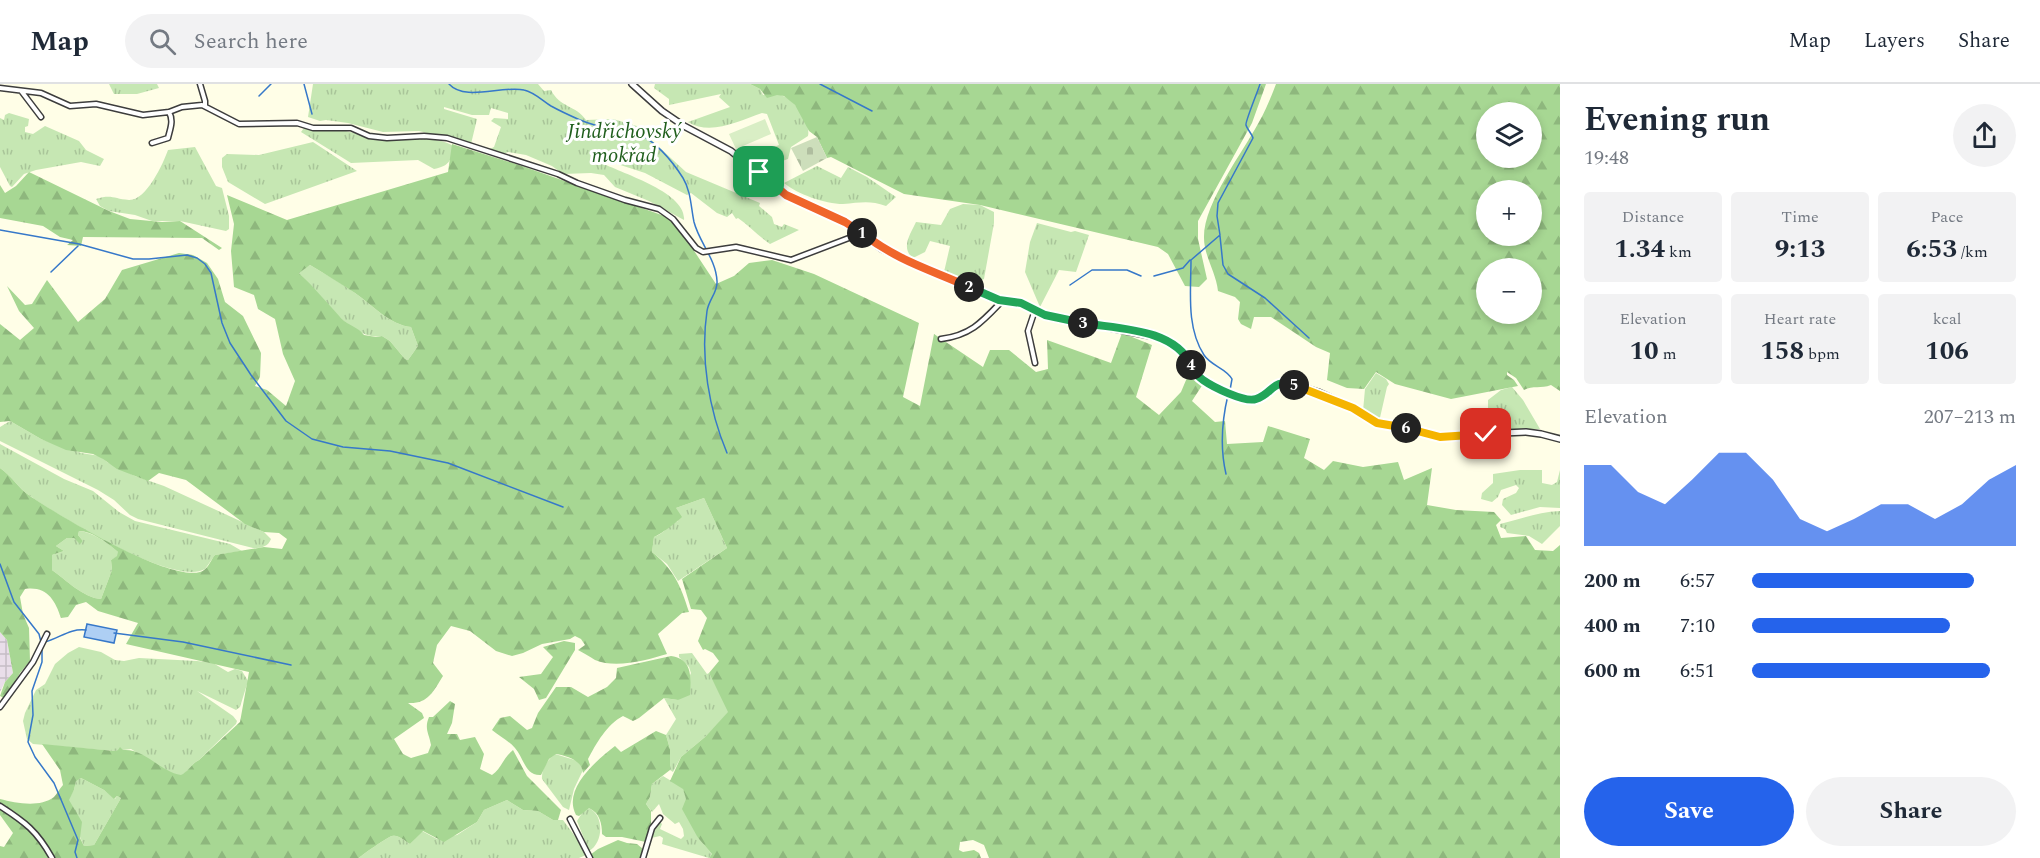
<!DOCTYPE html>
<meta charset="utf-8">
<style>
body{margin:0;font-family:Spectral,serif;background:#f2f2f3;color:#1f2937;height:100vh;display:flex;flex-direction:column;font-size:22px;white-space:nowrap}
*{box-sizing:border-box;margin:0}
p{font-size:20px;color:#747a83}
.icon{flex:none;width:33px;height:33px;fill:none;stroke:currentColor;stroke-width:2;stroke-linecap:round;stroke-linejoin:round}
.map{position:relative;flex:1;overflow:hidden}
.details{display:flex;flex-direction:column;background:#fff;width:480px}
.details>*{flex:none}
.controls{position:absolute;left:1476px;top:18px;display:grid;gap:12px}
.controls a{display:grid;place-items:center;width:66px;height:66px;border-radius:50%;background:#fff;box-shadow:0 3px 9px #0003;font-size:30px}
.pin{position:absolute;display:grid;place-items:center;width:51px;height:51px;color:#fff;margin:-26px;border-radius:12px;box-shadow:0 3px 9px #0006}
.km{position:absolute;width:30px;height:30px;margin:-15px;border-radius:50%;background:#222;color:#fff;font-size:16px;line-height:30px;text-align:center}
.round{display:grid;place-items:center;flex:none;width:63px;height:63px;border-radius:32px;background:#f2f2f3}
.overview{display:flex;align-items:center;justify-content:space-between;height:102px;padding:0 24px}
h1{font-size:33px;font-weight:700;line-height:45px}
.metrics{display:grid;grid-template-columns:repeat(3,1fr);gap:9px;height:102px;padding:6px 24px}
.metrics div{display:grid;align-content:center;border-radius:6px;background:#f2f2f3;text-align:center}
.metrics b{font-size:26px;font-weight:700}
.metrics small{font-size:16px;font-weight:400}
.metrics p{font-size:16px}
.chart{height:168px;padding:12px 24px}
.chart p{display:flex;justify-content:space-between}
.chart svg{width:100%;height:108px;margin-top:6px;fill:#2563eb;opacity:.7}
.action{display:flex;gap:12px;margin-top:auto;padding:12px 24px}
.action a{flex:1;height:69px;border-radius:36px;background:#2563eb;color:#fff;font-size:24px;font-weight:700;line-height:69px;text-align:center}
.action a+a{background:#f2f2f3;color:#1f2937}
ul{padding:0 24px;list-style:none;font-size:20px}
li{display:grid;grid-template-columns:96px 72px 1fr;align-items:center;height:45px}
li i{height:15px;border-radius:8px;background:#2563eb}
header{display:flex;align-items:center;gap:36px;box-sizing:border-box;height:84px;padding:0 30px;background:#fff;border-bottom:2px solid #e0e1e3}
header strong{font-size:28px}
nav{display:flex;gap:33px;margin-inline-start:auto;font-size:21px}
.search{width:420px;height:54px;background:#f2f2f3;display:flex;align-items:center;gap:15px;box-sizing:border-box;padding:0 21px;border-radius:33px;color:#747a83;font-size:22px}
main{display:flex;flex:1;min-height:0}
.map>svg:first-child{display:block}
.industrial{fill:url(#industrial-grid)}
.grass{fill:url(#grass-tufts)}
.forest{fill:url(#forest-firs);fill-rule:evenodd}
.cemetery{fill:url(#cemetery-stones)}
.pitch{fill:#d9eec5}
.water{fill:#aecff4;stroke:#3678c9;stroke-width:1.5}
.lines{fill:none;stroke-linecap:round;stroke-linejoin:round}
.stream{stroke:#3678c9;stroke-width:1.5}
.minor-casing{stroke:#3d3d3d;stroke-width:7}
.tertiary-casing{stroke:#3d3d3d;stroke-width:8}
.minor{stroke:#fff;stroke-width:4}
.tertiary{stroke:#fff;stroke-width:5}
.split-1-casing{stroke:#fff;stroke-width:12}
.split-2-casing{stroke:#fff;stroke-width:12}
.split-3-casing{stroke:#fff;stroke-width:12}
.split-4-casing{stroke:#fff;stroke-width:12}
.split-5-casing{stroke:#fff;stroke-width:12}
.split-6-casing{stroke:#fff;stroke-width:12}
.split-7-casing{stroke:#fff;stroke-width:12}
.split-1{stroke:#f0652b;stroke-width:8}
.split-2{stroke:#f0652b;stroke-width:8}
.split-3{stroke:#22a559;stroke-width:8}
.split-4{stroke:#22a559;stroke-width:8}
.split-5{stroke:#22a559;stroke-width:8}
.split-6{stroke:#f5b400;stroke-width:8}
.split-7{stroke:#f5b400;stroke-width:8}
.labels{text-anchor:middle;stroke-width:6;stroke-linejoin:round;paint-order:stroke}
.park-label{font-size:21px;font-style:italic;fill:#205f1d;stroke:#fff}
</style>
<header>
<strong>Map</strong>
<div class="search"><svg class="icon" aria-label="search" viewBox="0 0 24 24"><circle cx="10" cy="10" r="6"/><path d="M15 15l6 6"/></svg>Search here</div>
<nav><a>Map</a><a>Layers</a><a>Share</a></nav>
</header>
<main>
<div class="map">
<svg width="1560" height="774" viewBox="0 0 1560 774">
<defs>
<pattern id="industrial-grid" width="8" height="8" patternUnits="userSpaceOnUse" patternTransform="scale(1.5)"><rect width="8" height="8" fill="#e9dee9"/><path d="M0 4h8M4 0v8" fill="none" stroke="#c6bdc6"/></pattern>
<pattern id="grass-tufts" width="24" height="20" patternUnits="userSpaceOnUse" patternTransform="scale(1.5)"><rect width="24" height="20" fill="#c6e7b3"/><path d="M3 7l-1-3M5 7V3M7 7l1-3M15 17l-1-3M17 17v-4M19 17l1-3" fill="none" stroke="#a9c599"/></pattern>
<pattern id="forest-firs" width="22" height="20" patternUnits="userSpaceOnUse" patternTransform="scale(1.5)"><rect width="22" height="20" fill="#a7d793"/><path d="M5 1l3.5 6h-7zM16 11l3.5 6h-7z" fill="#8eb77d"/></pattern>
<pattern id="cemetery-stones" width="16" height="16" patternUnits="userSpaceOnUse" patternTransform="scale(1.5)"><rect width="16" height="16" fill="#cddebb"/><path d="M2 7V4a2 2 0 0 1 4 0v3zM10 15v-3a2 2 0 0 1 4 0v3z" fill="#afbd9f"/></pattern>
</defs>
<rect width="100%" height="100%" fill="#fffee7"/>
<path class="industrial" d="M0,548L7,556L13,589L5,598L0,608Z"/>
<path class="grass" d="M109,0H157L159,4L137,10H114Z
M313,0H538L544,7L551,6C560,24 576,21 586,36L613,35L647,45V52L686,88L760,119L759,122L772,133L774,140L782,143L784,140L799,146L770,160C758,152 750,142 738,134L736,135L732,129L727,133L717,129L691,109L687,111L645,89L605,76L600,78C620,89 687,108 684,136L649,117L615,103L604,91L591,89L563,90L552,82L526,71L508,68L501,71L488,66L494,63L501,43L491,37L494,34L508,35V29L491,24L489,31H472L444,23V25L477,35L471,60L419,47L383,48L348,39L326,36L320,37L308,33Z
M655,0H750L760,5L763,11C769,11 777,9 783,12C795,16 811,39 808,52L791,63L788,75L759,85L751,77L753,71L779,61L767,30L762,29C738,37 711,52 688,38L730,23L719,13L721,10L669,21V15L654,4Z
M9,29L29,35L28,42L25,43V48L33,50L45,42L79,57L86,66L104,75L100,82L81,78L36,86L24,90L12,103L10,102L0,83V34L4,36L5,31Z
M304,44C315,44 326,43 336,45C347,46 357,51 368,52C388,56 441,50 454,63C451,77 449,82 434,85L418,76L351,79L301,48Z
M313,58L357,87L265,120L228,98L222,83V74L227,70L259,71Z
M195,63L216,102L222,104L229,132V145L226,147L180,137H152L135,131L109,127L100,122L96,115C112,110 114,115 129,116C146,117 163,80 168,66Z
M817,82L841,94L848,83L867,93L896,113L886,122C869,116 860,119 843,120C825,120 797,110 784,99Z
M963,120L980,121L994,128V139L984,195L976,199C965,193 955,192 944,188L950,162L930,157L925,168L913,174C900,164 911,149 916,138L941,141L950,125Z
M1037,139L1071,148L1075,147L1089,151L1076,188L1059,186L1040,223L1025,188L1030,158Z
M310,181C325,190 340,198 355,209C371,220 390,241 411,243L418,262L408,276L405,275L390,257L382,252C351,258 318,207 298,188Z
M1376,289L1386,295L1389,300L1387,303L1379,338L1363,327L1365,305Z
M1512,303L1523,316L1540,345L1488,347V316L1501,306Z
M10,337L41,355L81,369L100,372L107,378L135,392L164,402L264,448L271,455C268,463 261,464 253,464L138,435L130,431L114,416L98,406L0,357V343Z
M0,360L64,395L93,407L119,428L135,437L230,460L242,467L215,471L205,485C174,503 59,432 30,412C18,404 12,392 0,384Z
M1520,386H1542V399L1552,401L1557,398L1560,386V424L1540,423L1511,431L1502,421L1503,415L1516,409L1519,404L1516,401L1501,406L1498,413L1492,418L1481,415L1482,409L1493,399V390Z
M704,414L727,464L678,497L667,480L652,468L654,453C664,450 668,441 678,437L676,424Z
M1560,427V442L1542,460L1529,452L1507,449L1505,445L1500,443V440C1521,435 1538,428 1560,427Z
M79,447C93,448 108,459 118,468V472L111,476L112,486L101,515C84,514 66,496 52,486V471L64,467L56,462L67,454H74L80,459L83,457L78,451Z
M79,563L101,568L115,576L124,577L139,574L197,577L213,579L228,588L235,585L242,587L248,597L240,623L236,626L197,607L233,632L237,637L236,640L199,676C191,680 189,687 181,692L172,690L131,665L115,667L33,660L27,655L23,637L25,629L36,606L45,600L55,580L68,569Z
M692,569L707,590L709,589L729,628L705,653L681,673L673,688L670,686V665L666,651L676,635L664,614L678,616L691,589L689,583L679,573V570Z
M555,670L578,677L583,686L574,705L569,726L563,723L542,695C541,686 548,675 555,670Z
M663,692L683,704L698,754L712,770L709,774L662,760L663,754L660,752L651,754L653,746L660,738L662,740L660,745L681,755L684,752L683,745L679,738L675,740L663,730L659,720L652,728L646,720L650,713L652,700Z
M81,694L104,706L115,715L117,712L121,714L94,761L84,762L80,753L68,716L74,706L76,696Z
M507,716L523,726L538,727L553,736H563L585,766L586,771L579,774H359C363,770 388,753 392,752C398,750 405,757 410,760L422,747L437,755L457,751L477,738L484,726Z
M589,724C605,732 603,759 589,767L577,737L584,726Z"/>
<path class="forest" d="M750,0H1266L1252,39L1198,137V155L1207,195L1199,203L1185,202L1168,170L1158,163L980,121L904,110L831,73L827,74L817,53L809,47L795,21L784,12L777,11L767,14L760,5Z
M1276,0H1560V307L1551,301C1541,305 1533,301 1524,306L1516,294L1507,288V291L1514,296L1518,302L1451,315L1395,300L1376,288L1364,305L1347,304L1327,296L1330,269L1316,263L1271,233H1254L1251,245L1241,240L1238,235L1240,218L1235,213L1218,207C1216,188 1204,172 1204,154C1203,120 1243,68 1259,38C1266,26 1271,13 1276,0ZM1486,28H1532V74H1486ZM1486,106H1532V152H1486ZM1486,184H1532V230H1486Z
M452,60L519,81L673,135L716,200L734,192L749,179L772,176L814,190L919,239L903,313L920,322L934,250L983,283L990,266H1009L1036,288L1048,285L1047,256L1111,279L1122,249L1152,261L1136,313L1159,331L1181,308L1189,289L1203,300L1192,317L1215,338L1225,337L1227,360L1263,358L1268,342L1310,355L1304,374L1324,386L1333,377L1363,383L1398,378L1404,396L1432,384L1427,421L1456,426L1494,428L1501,436L1496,441L1501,454L1526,452L1535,466L1553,467L1560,461V774H989L984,761L973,756L960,758L959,766L963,768L974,766L979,769L981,774H709L712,770L698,754L682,725L686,715L683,705L670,697L681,673L705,653L728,628L709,589L719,577L713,569L705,565L703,566L698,557L707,534L701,526L691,525L682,495L727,464L704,414L676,424L682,433C677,438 660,451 654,453L652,468C674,486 680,500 689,528L682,529L658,550L667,570C647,576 616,585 595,576C590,573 584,569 578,566L585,561L581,555L575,552L570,555L542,560L523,569L512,572L496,567L470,547L451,542L437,561L433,579L443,592C433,608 428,620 408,619L422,629L424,634L394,655L403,670L411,674L428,669L431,661C429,649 424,645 429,633H433L450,617L455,620L452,639L447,650H457L460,656L475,653L484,670L480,685L492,691C501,685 503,674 513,666L527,692L561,726L558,736H553L538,727L523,726L507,716L484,726L477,738L444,758L423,747L410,760C405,757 398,750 392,752C388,753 363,770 359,774H0V762L4,763L13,749L0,731V715C16,719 39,724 54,713C57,710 60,704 63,701L60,686L42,660L115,667L118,666L120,663L123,666C145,664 160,688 181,691C189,687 191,680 199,676L240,638L249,588L126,560L138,539L98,527L86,518L76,521L68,533L61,534C55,516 47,502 25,505L20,513L23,530L29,544L30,577L20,589L6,615L0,612L5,598L13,589L7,556L0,548V384C12,392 18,404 30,412C60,432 167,497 200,488C208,486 210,477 215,471L264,463L282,465L287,455L279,449L264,448L245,440L186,396L159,389L148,397L117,385L103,375L93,370L66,366L41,355L10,337L0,338V240L20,256L34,244L19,227L7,202L25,221L32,220L47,196L78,238L105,215L122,186L179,169L193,171L207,179L218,195L225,218L243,232L261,269L260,293L255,302L267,306L286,322L295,297L283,270L275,235L258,225L254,211L234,203L231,167L234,140L227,111L287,136L448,88ZM310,181C325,190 340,199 355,209C371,220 390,241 411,243L418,262L408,276L405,275L390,257L382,252L376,253L364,251C358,243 349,242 341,234C327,219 314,203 299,189ZM79,447C92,447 108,459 118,468L117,472L111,476L112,486L101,515C84,514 66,496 52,486V471L64,467L56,462L67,454H74L80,460L83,457L78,451ZM81,694L104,706L114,715L117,712L121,714L94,761L84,762L80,754L82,738L69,716L74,706L76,697Z
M29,88L109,127L130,135L162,138L180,137L222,164L219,166L202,154L83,153L81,162L67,161L73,156L60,153L43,142L0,134V101L5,109L16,102Z
M564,557L575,559V566L546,614L539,616L534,605L519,593L541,590L553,573L543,563Z
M671,572C693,575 691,594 690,611L678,616L664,614L639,634L633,637L623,632C607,640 596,660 588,675L590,681L583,689C582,676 567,672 556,670L549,675L541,691C525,692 524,674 515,664C509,657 499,652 492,646L500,634L510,632L527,646L532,644L538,629L556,603H571L588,613L607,603L616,594L617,584Z
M656,647L666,651L670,665V686L652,700L650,713L646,720L651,727V746L646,758L622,753H606L602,750C602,740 600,729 589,724L579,732L576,731C562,705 597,676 615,662L621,668Z
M618,756L627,759L637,760L643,765L640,774H592L590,771L598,765Z"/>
<path class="cemetery" d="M817,53L827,74L803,87L791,64Z"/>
<path class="pitch" d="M765,35L771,50L736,65L729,50Z"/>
<path class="water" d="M87,540L117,546L114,559L84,553Z"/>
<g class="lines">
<path class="stream" d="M304,0L312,30
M449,0C465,18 502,1 524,6C534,8 543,17 551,22C560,27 571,32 580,36C590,40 601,43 611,45C618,46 626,46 633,48C653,53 673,78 683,94C691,107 691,124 694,138C699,158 716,175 717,197C718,208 709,215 707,227C700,274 709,326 727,369
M820,0L872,27
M259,12L271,0
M0,146L79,160L133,175H149L187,171L197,174L205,180L211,189L222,239L230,259L251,291L286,337L312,355L343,363L390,367L448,379L563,423
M1220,152L1223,181L1228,190L1265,214L1309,254
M51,188L78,162
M1154,192L1183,184L1190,176
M1070,201L1092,186H1127L1141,192
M1230,306L1232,295C1226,284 1211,282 1204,271C1186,243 1191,207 1191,176L1220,151L1217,132L1218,119L1253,54C1252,50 1247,45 1246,41C1245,38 1258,7 1260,0
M1226,390C1220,364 1222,336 1228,311
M0,480L14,518L39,550L41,558
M114,549L183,558L291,581
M45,558C60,554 70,544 86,546
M42,563V578L32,607L33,631L28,658L35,673L54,699L78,756L75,768L77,774"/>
<defs>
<path id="minor" d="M200,0L205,17V22
M0,4L41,9L70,22L96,20L143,31L169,28C174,37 170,45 168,54L152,59
M22,8L41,33
M169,28L182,23L202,21L239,40L297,39L313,44H351L369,52L387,54L424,52L447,54L558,90L577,99L625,116L659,125L673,135L696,164L703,168L736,163L791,176L862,149
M1035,226L1028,247L1035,279
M941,255C971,251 982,238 1002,217
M0,623L33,578L47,550
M0,722C25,738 37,747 52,774
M570,735L590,774
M643,774L652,744L660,734"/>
<path id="tertiary" d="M632,0L662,27L684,42L731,67L786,112L845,138L882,165L902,175L999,216L1021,219L1045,231L1161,254L1183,268L1201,295L1230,310L1255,316L1277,300L1286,298L1318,308L1353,324L1377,339L1405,343L1434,352L1526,348L1541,350L1560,355"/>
</defs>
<use href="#minor" class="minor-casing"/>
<use href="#tertiary" class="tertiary-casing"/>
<use href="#minor" class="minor"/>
<use href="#tertiary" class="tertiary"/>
</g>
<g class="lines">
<defs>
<path id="split-1" d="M759,88L786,111L845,138L862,149"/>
<path id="split-2" d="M862,149C898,177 929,185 969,203"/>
<path id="split-3" d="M969,203L999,216L1021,219L1045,231L1083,239"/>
<path id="split-4" d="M1083,239C1118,245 1174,244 1191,281"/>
<path id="split-5" d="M1191,281C1194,287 1197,292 1203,296C1213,303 1245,319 1256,315C1273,310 1272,294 1294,301"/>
<path id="split-6" d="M1294,301L1353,324L1377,339L1406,344"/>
<path id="split-7" d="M1406,344L1440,353L1486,350"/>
</defs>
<use href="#split-1" class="split-1-casing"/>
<use href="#split-2" class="split-2-casing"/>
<use href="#split-3" class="split-3-casing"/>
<use href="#split-4" class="split-4-casing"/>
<use href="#split-5" class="split-5-casing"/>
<use href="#split-6" class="split-6-casing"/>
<use href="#split-7" class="split-7-casing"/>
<use href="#split-1" class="split-1"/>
<use href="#split-2" class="split-2"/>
<use href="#split-3" class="split-3"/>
<use href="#split-4" class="split-4"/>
<use href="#split-5" class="split-5"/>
<use href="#split-6" class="split-6"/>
<use href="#split-7" class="split-7"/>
</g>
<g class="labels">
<g class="park-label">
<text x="624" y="54">Jindřichovský<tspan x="624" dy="24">mokřad</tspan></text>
</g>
</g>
</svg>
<div class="controls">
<a><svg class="icon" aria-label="layers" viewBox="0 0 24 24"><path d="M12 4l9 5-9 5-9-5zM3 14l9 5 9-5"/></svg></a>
<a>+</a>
<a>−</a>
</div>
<div class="pin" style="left:759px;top:88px;background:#1e9e55"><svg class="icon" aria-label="arrive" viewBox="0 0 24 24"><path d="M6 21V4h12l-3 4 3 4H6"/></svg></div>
<div class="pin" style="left:1486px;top:350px;background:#d93025"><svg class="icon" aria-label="check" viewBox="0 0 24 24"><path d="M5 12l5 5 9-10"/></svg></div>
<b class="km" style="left:862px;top:149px">1</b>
<b class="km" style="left:969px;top:203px">2</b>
<b class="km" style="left:1083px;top:239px">3</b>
<b class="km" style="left:1191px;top:281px">4</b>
<b class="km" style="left:1294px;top:301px">5</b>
<b class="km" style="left:1406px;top:344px">6</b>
</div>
<section class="details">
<div class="overview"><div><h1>Evening run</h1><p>19:48</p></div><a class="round"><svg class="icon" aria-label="share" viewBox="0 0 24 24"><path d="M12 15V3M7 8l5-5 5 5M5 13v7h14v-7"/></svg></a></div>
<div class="metrics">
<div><p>Distance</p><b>1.34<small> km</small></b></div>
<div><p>Time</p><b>9:13</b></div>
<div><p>Pace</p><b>6:53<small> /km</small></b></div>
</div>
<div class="metrics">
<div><p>Elevation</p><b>10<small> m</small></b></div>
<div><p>Heart rate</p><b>158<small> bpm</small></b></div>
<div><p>kcal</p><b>106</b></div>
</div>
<div class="chart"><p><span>Elevation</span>207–213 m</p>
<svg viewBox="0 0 160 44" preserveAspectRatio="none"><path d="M0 44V11L10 11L20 22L30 27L40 17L50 6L60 6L70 17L80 33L90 38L100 33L110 27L120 27L130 33L140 27L150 17L160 11V44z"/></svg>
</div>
<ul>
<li><b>200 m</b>6:57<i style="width:84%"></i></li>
<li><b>400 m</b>7:10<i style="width:75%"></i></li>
<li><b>600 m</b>6:51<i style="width:90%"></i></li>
</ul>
<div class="action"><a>Save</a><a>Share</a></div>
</section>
</main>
